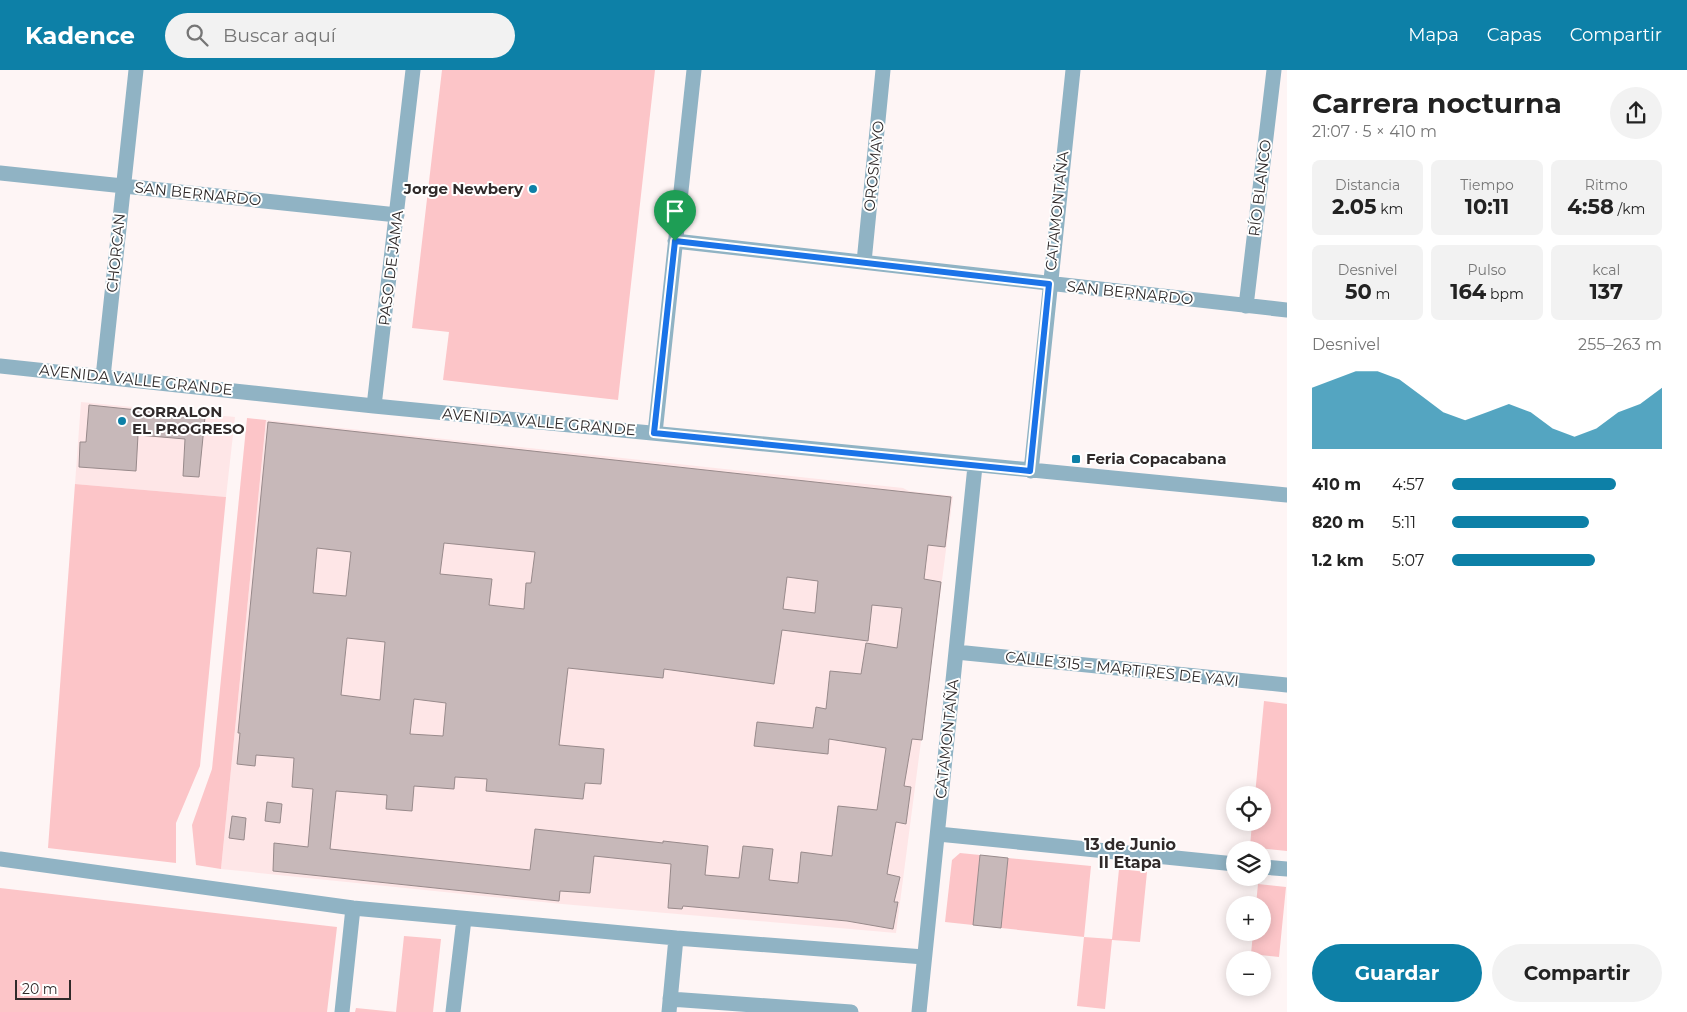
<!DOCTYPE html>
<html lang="es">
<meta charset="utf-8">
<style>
body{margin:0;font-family:Montserrat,sans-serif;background:#f2f2f2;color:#222;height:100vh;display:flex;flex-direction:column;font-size:19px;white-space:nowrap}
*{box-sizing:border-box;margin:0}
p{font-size:16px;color:#767676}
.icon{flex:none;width:28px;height:28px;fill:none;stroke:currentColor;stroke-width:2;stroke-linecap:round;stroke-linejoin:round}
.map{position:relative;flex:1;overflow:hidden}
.side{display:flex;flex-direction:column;background:#fff;width:400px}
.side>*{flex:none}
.buttons{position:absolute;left:1226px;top:716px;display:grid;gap:10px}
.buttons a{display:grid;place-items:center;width:45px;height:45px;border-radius:50%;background:#fff;box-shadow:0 2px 12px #0003;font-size:25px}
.scale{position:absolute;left:15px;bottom:12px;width:56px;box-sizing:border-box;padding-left:5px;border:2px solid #302a2a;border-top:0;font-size:14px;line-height:18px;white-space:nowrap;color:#302a2a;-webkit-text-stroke:4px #fff;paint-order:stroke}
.pin{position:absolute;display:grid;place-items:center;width:42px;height:42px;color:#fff;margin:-51px -21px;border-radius:50% 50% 50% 0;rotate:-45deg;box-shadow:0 0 5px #0007}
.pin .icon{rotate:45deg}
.round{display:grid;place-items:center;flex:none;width:52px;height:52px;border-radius:26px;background:#f2f2f2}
.head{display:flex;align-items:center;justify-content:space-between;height:85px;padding:0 25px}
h1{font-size:28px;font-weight:700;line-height:38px}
.stats{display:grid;grid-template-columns:repeat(3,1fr);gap:8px;height:85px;padding:5px 25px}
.stats div{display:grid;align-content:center;border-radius:8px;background:#f2f2f2;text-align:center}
.stats b{font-size:21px;font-weight:700}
.stats small{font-size:14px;font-weight:400}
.stats p{font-size:14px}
.chart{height:140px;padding:10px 25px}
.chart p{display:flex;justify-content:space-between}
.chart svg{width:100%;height:90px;margin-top:5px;fill:#0d80a7;opacity:.7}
.action{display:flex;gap:10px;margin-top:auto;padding:10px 25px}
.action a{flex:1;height:58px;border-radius:30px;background:#0d80a7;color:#fff;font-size:20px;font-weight:700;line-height:58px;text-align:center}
.action a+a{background:#f2f2f2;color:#222}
ul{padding:0 25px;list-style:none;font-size:16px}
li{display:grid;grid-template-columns:80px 60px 1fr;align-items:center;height:38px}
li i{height:12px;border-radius:6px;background:#0d80a7}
header{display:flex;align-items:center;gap:30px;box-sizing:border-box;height:70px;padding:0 25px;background:#0d80a7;color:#fff}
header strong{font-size:24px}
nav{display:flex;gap:28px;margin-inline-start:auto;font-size:18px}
.search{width:350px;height:45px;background:#f2f2f2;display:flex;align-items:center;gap:12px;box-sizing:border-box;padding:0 18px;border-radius:28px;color:#767676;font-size:19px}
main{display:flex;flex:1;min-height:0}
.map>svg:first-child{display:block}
.built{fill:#fee6e7}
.green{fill:#fcc5c8}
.building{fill:#c7b8b9;stroke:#988a8b;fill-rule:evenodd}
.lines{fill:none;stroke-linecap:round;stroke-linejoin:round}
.minor{stroke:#90b3c4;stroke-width:15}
.route-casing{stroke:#fff;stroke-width:10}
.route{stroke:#1a73e8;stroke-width:6}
.poi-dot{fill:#0d80a7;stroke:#fff;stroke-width:2}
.labels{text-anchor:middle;stroke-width:4;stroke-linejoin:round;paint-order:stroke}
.street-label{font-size:15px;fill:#302a2a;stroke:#fff}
.poi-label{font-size:15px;font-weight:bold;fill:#302a2a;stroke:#fff;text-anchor:start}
.neighbourhood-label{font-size:16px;font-weight:bold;fill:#302a2a;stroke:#fff}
</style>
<header>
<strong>Kadence</strong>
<div class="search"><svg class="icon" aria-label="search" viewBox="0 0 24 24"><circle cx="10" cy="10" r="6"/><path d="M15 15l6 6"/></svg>Buscar aquí</div>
<nav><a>Mapa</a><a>Capas</a><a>Compartir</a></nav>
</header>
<main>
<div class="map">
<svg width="1287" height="942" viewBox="0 0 1287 942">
<rect width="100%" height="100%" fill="#fef5f5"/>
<path class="built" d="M81,332L235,347L226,427L75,414Z
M266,350L903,418L909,421L953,426L896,863L562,834L221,799Z"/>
<path class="green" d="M442,0H655L618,330L443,310L449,262L412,258Z
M247,348L266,350L221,799L196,795L192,755L212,699Z
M75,414L226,427L200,696L176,753V793L48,778Z
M1264,631L1287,634V781L1250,777L1252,753L1262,752V725H1255Z
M960,783L980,785L973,855L945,852L952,790Z
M1008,788L1091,796L1084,867L1112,869L1119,799L1147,802L1140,872L1112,870L1105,939L1077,936L1084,867L1001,858Z
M1258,814L1286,817L1279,887L1251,884L1253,863L1262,862V835H1256Z
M0,818L337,857L327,942H0Z
M404,866L441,869L433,942H355L356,938L396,942Z"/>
<path class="building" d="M89,335L205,347L199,407L183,406L185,369L138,365L136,401L79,397L80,372H86Z
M268,352L951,427L945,477L928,475L924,509L941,512L922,670L912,669L904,716L911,717L906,754L896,752L887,804L900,807L894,832H898L893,859L847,851L683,836L682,839L668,838L671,794L594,786L590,823L560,821L559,831L273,801L274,773L308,777L313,719L292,717L294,688L256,685L255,696L237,694L240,663H238ZM444,473L535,482L531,513H526L524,539L489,535L492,509L440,504ZM317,478L351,482L346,526L313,523ZM787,507L818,511L815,543L783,539ZM872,535L902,538L897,578L866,573L861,604L830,601L826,639L816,637L813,658L757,652L754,676L828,684L829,669L886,678L877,740L838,736L832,786L801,782L798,813L769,810L773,779L743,776L739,808L705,805L708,776L663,771V773L535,759L530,800L330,779L336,721L387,725L386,739L412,741L414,716L454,719L455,707L487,709L486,721L583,729L585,713L601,714L604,679L559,675L568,598L663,608L664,599L774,614L782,560L868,571ZM347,568L385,572L380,630L341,625ZM414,629L446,633L443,666L410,664Z
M267,732L282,734L280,753L265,751Z
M232,746L246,748L244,770L229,768Z
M980,785L1008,788L1001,858L973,855Z"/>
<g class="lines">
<path class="minor" d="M0,103L397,145
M675,171L1287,240
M864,192L883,0
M1246,236L1274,0
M0,296L374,336L1287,425
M103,307L136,0
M374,336L413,0
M655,363L694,0
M1031,401L1073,0
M956,582L1287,615
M938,764L1235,794
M0,789L353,838L676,868L924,887
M1262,797L1287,799
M670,929L851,942
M342,942L353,838
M453,942L464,849
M669,942L676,868
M919,942L975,396"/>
</g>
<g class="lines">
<defs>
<path id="route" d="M675,171L1049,214L1030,401L654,363Z"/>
</defs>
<use href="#route" class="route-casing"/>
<use href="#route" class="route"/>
</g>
<g class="poi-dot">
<circle cx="533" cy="119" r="5"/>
<circle cx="122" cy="351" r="5"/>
<rect x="1071" y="384" width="10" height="10" rx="2.5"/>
</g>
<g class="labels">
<g class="street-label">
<text transform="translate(874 96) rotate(-84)" y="5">OROSMAYO</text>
<text transform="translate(1260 118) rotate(-83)" y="5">RÍO BLANCO</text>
<text transform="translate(198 124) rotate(6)" y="5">SAN BERNARDO</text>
<text transform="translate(1057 141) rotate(-84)" y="5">CATAMONTAÑA</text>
<text transform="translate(116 183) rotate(-84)" y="5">CHORCAN</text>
<text transform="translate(391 198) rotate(-83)" y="5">PASO DE JAMA</text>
<text transform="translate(1130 223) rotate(6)" y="5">SAN BERNARDO</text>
<text transform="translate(136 310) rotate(6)" y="5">AVENIDA VALLE GRANDE</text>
<text transform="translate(539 352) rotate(5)" y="5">AVENIDA VALLE GRANDE</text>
<text transform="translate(1122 599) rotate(6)" y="5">CALLE 315 = MARTIRES DE YAVI</text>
<text transform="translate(947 669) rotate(-84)" y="5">CATAMONTAÑA</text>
</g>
<g class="poi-label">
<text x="523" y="124" text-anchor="end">Jorge Newbery</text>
<text x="132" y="347">CORRALON<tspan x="132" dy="17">EL PROGRESO</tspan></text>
<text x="1086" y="394">Feria Copacabana</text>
</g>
<g class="neighbourhood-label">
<text x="1130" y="780">13 de Junio<tspan x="1130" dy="18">II Etapa</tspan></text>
</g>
</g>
</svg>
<div class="buttons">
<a><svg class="icon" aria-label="locate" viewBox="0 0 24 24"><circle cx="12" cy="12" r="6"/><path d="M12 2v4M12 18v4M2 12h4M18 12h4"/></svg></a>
<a><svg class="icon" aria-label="layers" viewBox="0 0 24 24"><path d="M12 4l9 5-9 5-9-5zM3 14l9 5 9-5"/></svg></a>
<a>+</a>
<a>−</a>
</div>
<div class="scale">20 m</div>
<div class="pin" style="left:675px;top:171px;background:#1e9e55"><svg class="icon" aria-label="arrive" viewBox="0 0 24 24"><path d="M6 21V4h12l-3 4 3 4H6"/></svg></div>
</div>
<section class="side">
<div class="head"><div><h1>Carrera nocturna</h1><p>21:07 · 5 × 410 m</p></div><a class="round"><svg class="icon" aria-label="share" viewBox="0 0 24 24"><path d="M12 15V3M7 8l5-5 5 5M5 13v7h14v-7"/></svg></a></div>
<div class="stats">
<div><p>Distancia</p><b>2.05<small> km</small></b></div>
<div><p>Tiempo</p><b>10:11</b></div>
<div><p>Ritmo</p><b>4:58<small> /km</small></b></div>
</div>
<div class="stats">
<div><p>Desnivel</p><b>50<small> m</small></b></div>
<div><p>Pulso</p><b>164<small> bpm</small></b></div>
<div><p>kcal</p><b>137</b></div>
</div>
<div class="chart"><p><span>Desnivel</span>255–263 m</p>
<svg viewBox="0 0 160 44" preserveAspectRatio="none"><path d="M0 44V14L10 10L20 6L30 6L40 10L50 18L60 26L70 30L80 26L90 22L100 26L110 34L120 38L130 34L140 26L150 22L160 14V44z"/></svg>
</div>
<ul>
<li><b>410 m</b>4:57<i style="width:78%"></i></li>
<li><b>820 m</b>5:11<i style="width:65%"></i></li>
<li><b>1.2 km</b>5:07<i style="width:68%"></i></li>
</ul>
<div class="action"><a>Guardar</a><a>Compartir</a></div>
</section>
</main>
